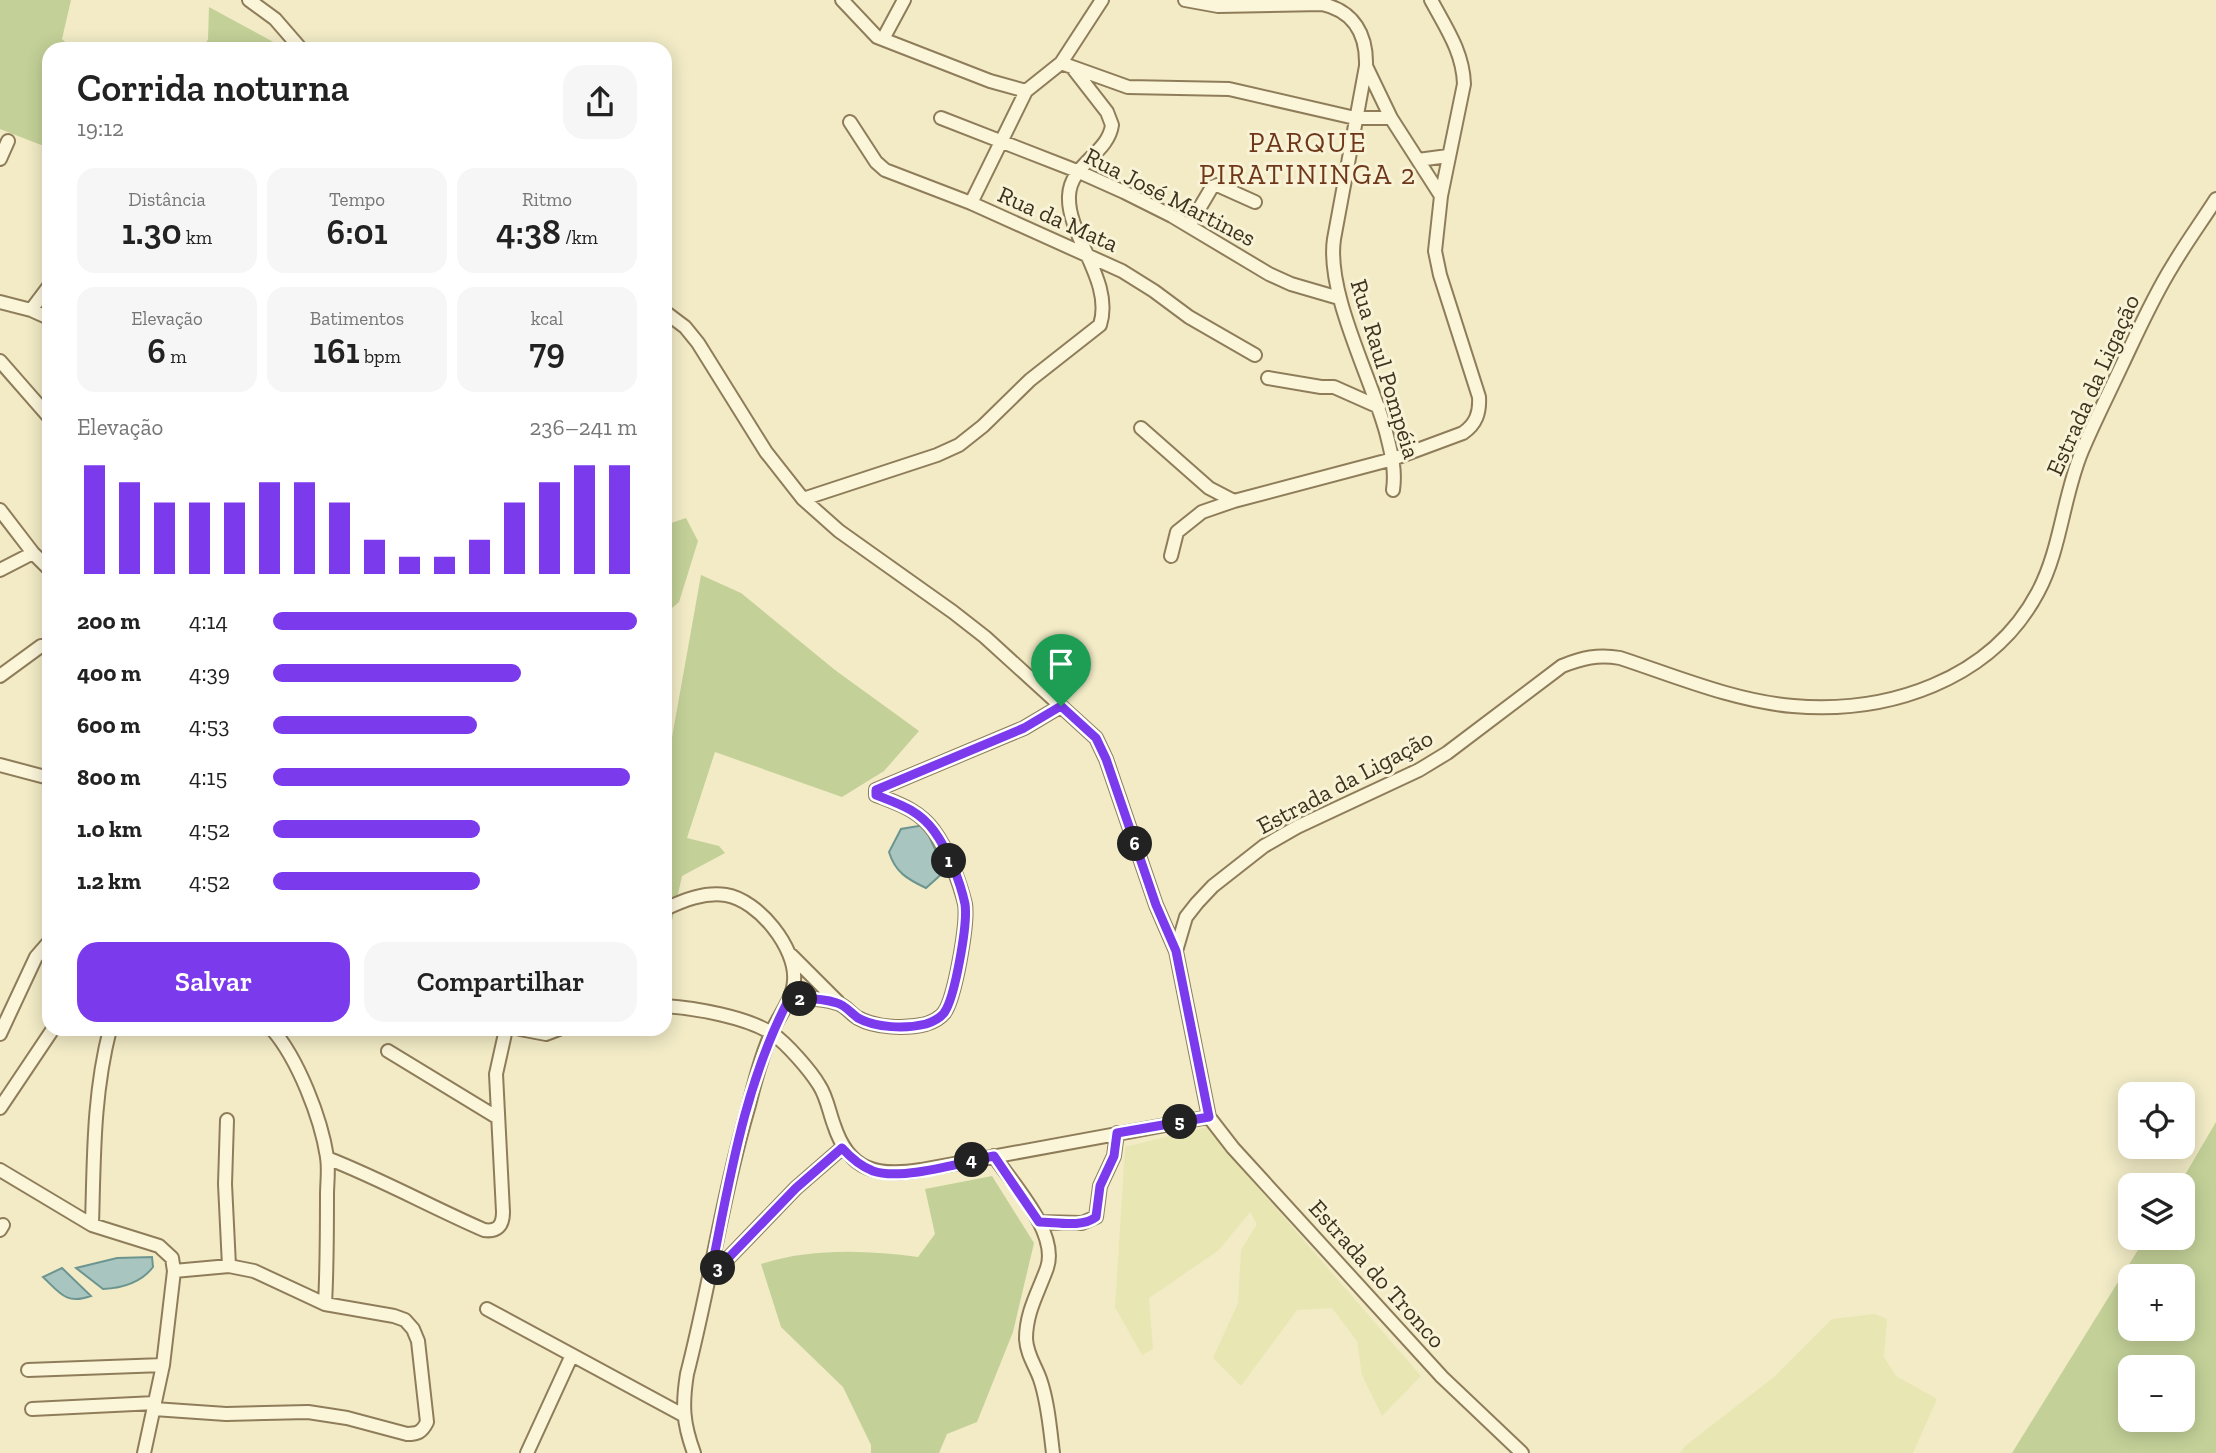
<!DOCTYPE html>
<html lang="pt">
<meta charset="utf-8">
<style>
body{margin:0;font-family:"Zilla Slab",serif;background:#f6f6f6;color:#222;height:100vh;display:flex;flex-direction:column;font-size:26px;white-space:nowrap}
*{box-sizing:border-box;margin:0}
p{font-size:23px;color:#767676}
.icon{flex:none;width:38px;height:38px;fill:none;stroke:currentColor;stroke-width:2;stroke-linecap:round;stroke-linejoin:round}
.map{position:relative;flex:1;overflow:hidden}
.side{position:absolute;left:42px;top:42px;width:630px;height:994px;display:flex;flex-direction:column;background:#fff;border-radius:21px;box-shadow:0 4px 18px #0003}
.side>*{flex:none}
.tools{position:absolute;left:2118px;top:1082px;display:grid;gap:14px}
.tools a{display:grid;place-items:center;width:77px;height:77px;border-radius:14px;background:#fff;box-shadow:0 4px 18px #0003;font-size:35px}
.pin{position:absolute;display:grid;place-items:center;width:60px;height:60px;color:#fff;margin:-72px -30px;border-radius:50% 50% 50% 0;rotate:-45deg;box-shadow:0 0 7px #0007}
.pin .icon{rotate:45deg}
.km{position:absolute;width:35px;height:35px;margin:-18px;border-radius:50%;background:#222;color:#fff;font-size:19px;line-height:35px;text-align:center}
.round{display:grid;place-items:center;flex:none;width:74px;height:74px;border-radius:21px;background:#f6f6f6}
.summary{display:flex;align-items:center;justify-content:space-between;height:119px;padding:0 35px}
h1{font-size:38px;font-weight:600;line-height:52px}
.metrics{display:grid;grid-template-columns:repeat(3,1fr);gap:10px;height:119px;padding:7px 35px}
.metrics div{display:grid;align-content:center;border-radius:18px;background:#f6f6f6;text-align:center}
.metrics b{font-size:35px;font-weight:600}
.metrics small{font-size:19px;font-weight:400}
.metrics p{font-size:19px}
.chart{height:196px;padding:14px 35px}
.chart p{display:flex;justify-content:space-between}
.chart svg{width:100%;height:126px;margin-top:7px;stroke:#7c3aed;stroke-width:6}
.button{display:flex;gap:14px;margin-top:auto;padding:14px 35px}
.button a{flex:1;height:80px;border-radius:21px;background:#7c3aed;color:#fff;font-size:28px;font-weight:600;line-height:80px;text-align:center}
.button a+a{background:#f6f6f6;color:#222}
ul{padding:0 35px;list-style:none;font-size:23px}
li{display:grid;grid-template-columns:112px 84px 1fr;align-items:center;height:52px}
li i{height:18px;border-radius:9px;background:#7c3aed}
.map>svg:first-child{display:block}
.farmland{fill:#e8e7b3}
.green{fill:#c3d198;fill-rule:evenodd}
.water{fill:#a8c5c0;stroke:#6d9590;stroke-width:2}
.lines{fill:none;stroke-linecap:round;stroke-linejoin:round}
.minor-casing{stroke:#8f7d5a;stroke-width:16}
.minor{stroke:#fbf6da;stroke-width:12}
.route-casing{stroke:#fff;stroke-width:14}
.route{stroke:#7c3aed;stroke-width:9}
.labels{text-anchor:middle;stroke-width:6;stroke-linejoin:round;paint-order:stroke}
.street-label{font-size:24px;fill:#3e321f;stroke:#f8f3d6}
.quarter-label{font-size:28px;letter-spacing:2px;fill:#6f371a;stroke:#f8f3d6}
</style>
<div class="map">
<svg width="2216" height="1453" viewBox="0 0 2216 1453">
<rect width="100%" height="100%" fill="#f2ebc6"/>
<path class="farmland" d="M1206,1127L1421,1376L1382,1416L1362,1375L1357,1341L1332,1308L1297,1310L1241,1386L1213,1358L1238,1303L1241,1250L1257,1224L1250,1212L1219,1250L1149,1298L1153,1349L1142,1355L1115,1307L1125,1147Z
M1875,1314L1887,1319L1884,1357L1896,1376L1937,1399L1913,1453H1680L1685,1446L1774,1377L1832,1319Z"/>
<path class="green" d="M0,0H71L62,39L73,49H49V148L0,129Z
M209,7L279,45L278,49H203L208,39Z
M686,518L698,541L679,602L665,614V525Z
M701,575L741,593L835,670L919,731L884,771L842,797L715,752L687,838L719,846L725,853L682,876L670,930L665,933V757L669,754Z
M2216,1122V1453H2012L2146,1237H2182V1185H2179ZM2130,1276H2182V1328H2130ZM2130,1367H2182V1419H2130Z
M992,1176L1034,1243L1013,1332L977,1422L947,1434L939,1453H871V1445L843,1387L781,1327L761,1264C810,1248 867,1250 918,1257L935,1234L925,1189Z"/>
<path class="water" d="M924,825L945,871L926,888C907,879 895,872 889,852L901,829Z
M152,1257L153,1267C141,1283 123,1288 103,1289L76,1268L117,1258Z
M62,1268L91,1296C66,1305 60,1293 43,1277Z"/>
<g class="lines">
<defs>
<path id="minor" d="M249,0L275,19L301,49
M842,0L877,37L990,81L1026,91
M1185,0L1218,6L1322,4C1354,11 1367,35 1366,66L1334,239C1326,293 1371,377 1386,432C1391,452 1396,469 1393,490
M883,39L904,0
M1061,63L1128,87L1229,89L1355,118H1391
M1366,66L1391,118L1441,196
M941,118L1077,171L1124,192L1172,216L1269,274L1291,284L1339,298
M850,122L876,162L885,170L971,203L1122,271L1154,291L1189,317L1255,355
M0,159L8,141
M1418,160L1448,156
M971,203L1026,91L1061,63L1102,0
M1189,226L1212,187L1217,185L1255,202
M0,302L31,310L49,318
M31,310L49,286
M665,312L685,327L698,343L766,452L803,499L839,531L953,612L985,637L1096,738L1106,759L1156,905L1176,951L1209,1117
M0,361L49,417
M1268,378L1321,387H1334L1379,407
M1141,428L1209,488L1234,501L1202,512L1177,532L1171,556
M803,499L937,455L959,445L983,426L1030,380L1100,325C1114,281 1067,236 1069,196C1070,164 1108,154 1112,125L1107,112L1072,67
M1234,501L1393,459L1463,433C1476,424 1480,413 1479,397L1440,275L1435,251L1441,196L1464,84C1463,52 1446,28 1431,0
M0,510L33,553L49,569
M0,570L33,553
M0,676L41,646
M0,765L49,778
M665,909C684,900 704,892 726,895C758,900 797,948 794,981C793,1000 778,1016 771,1034C761,1057 755,1081 749,1105C723,1193 710,1285 687,1374C682,1405 683,1423 694,1453
M1176,951L1186,917L1197,903L1213,886L1264,846L1297,827L1419,770L1447,753L1562,666C1582,658 1598,654 1620,658C1675,676 1734,701 1793,706C1887,714 1991,681 2038,592C2061,549 2063,496 2082,451C2094,422 2109,393 2122,365C2138,331 2153,297 2173,265C2186,243 2202,221 2216,199
M791,955L838,1002
M789,999C805,998 821,998 837,1003C845,1005 851,1014 858,1018C876,1028 906,1029 926,1024C932,1022 940,1018 944,1013C955,998 968,923 965,904C960,883 947,848 934,831C919,810 899,804 876,795V790L1024,728L1061,706
M665,1006C695,1008 747,1017 773,1034C787,1044 810,1070 819,1085C827,1097 829,1112 834,1125C849,1171 877,1177 921,1170L1209,1117
M272,1029C298,1059 321,1118 327,1157C329,1170 327,1183 327,1195C327,1232 327,1267 325,1304
M520,1029L546,1034L559,1029
M0,1034L36,957L49,942
M388,1051L498,1118
M0,1108L53,1029
M1209,1117L1233,1148L1442,1377L1522,1453
M227,1120L225,1184L229,1266
M994,1156C1013,1184 1059,1233 1047,1268C1038,1293 1026,1312 1026,1339C1027,1355 1035,1365 1040,1379C1048,1402 1050,1429 1053,1453
M327,1158C381,1179 431,1207 484,1230C497,1232 503,1226 503,1212L496,1074L506,1029
M0,1170L92,1225L159,1246L172,1258L174,1271L163,1365L144,1453
M1039,1222L1082,1223L1096,1217L1100,1186L1114,1156L1117,1133
M92,1225C94,1158 93,1095 110,1029
M0,1230L3,1225
M710,1277L796,1188L842,1148
M487,1309L683,1415
M28,1370L163,1365
M32,1409L155,1403
M154,1409L226,1414L308,1412L347,1418L407,1434C418,1434 422,1432 427,1422L418,1341L413,1329L405,1320L394,1316L325,1304L254,1271L229,1266L174,1271
M527,1453L572,1355"/>
</defs>
<use href="#minor" class="minor-casing"/>
<use href="#minor" class="minor"/>
</g>
<g class="lines">
<defs>
<path id="route" d="M1061,706L1096,738L1106,759L1156,905L1176,951L1209,1117L1117,1133L1114,1156L1100,1186L1096,1217C1082,1228 1056,1222 1039,1222L994,1156C963,1162 902,1181 873,1171C860,1166 851,1158 842,1148L796,1188L710,1277C729,1183 744,1084 789,999C805,998 821,998 837,1003C845,1005 851,1013 858,1018C876,1028 906,1029 926,1024C932,1022 940,1018 944,1013C955,998 968,923 965,904C960,881 948,850 934,831C919,810 899,804 876,795V790L1024,728Z"/>
</defs>
<use href="#route" class="route-casing"/>
<use href="#route" class="route"/>
</g>
<g class="labels">
<g class="street-label">
<text transform="translate(1170 197) rotate(27)" y="8">Rua José Martines</text>
<text transform="translate(1058 219) rotate(24)" y="8">Rua da Mata</text>
<text transform="translate(1385 369) rotate(73)" y="8">Rua Raul Pompéia</text>
<text transform="translate(2093 385) rotate(-66)" y="8">Estrada da Ligação</text>
<text transform="translate(1345 782) rotate(-28)" y="8">Estrada da Ligação</text>
<text transform="translate(1377 1274) rotate(48)" y="8">Estrada do Tronco</text>
</g>
<g class="quarter-label">
<text x="1308" y="152">PARQUE<tspan x="1308" dy="32">PIRATININGA 2</tspan></text>
</g>
</g>
</svg>
<div class="tools">
<a><svg class="icon" aria-label="locate" viewBox="0 0 24 24"><circle cx="12" cy="12" r="6"/><path d="M12 2v4M12 18v4M2 12h4M18 12h4"/></svg></a>
<a><svg class="icon" aria-label="layers" viewBox="0 0 24 24"><path d="M12 4l9 5-9 5-9-5zM3 14l9 5 9-5"/></svg></a>
<a>+</a>
<a>−</a>
</div>
<div class="pin" style="left:1061px;top:706px;background:#1e9e55"><svg class="icon" aria-label="arrive" viewBox="0 0 24 24"><path d="M6 21V4h12l-3 4 3 4H6"/></svg></div>
<b class="km" style="left:949px;top:861px">1</b>
<b class="km" style="left:800px;top:999px">2</b>
<b class="km" style="left:718px;top:1268px">3</b>
<b class="km" style="left:972px;top:1160px">4</b>
<b class="km" style="left:1180px;top:1122px">5</b>
<b class="km" style="left:1135px;top:844px">6</b>
<section class="side">
<div class="summary"><div><h1>Corrida noturna</h1><p>19:12</p></div><a class="round"><svg class="icon" aria-label="share" viewBox="0 0 24 24"><path d="M12 15V3M7 8l5-5 5 5M5 13v7h14v-7"/></svg></a></div>
<div class="metrics">
<div><p>Distância</p><b>1.30<small> km</small></b></div>
<div><p>Tempo</p><b>6:01</b></div>
<div><p>Ritmo</p><b>4:38<small> /km</small></b></div>
</div>
<div class="metrics">
<div><p>Elevação</p><b>6<small> m</small></b></div>
<div><p>Batimentos</p><b>161<small> bpm</small></b></div>
<div><p>kcal</p><b>79</b></div>
</div>
<div class="chart"><p><span>Elevação</span>236–241 m</p>
<svg viewBox="0 0 160 44" preserveAspectRatio="none"><path d="M5 44V6M15 44V12M25 44V19M35 44V19M45 44V19M55 44V12M65 44V12M75 44V19M85 44V32M95 44V38M105 44V38M115 44V32M125 44V19M135 44V12M145 44V6M155 44V6"/></svg>
</div>
<ul>
<li><b>200 m</b>4:14<i style="width:100%"></i></li>
<li><b>400 m</b>4:39<i style="width:68%"></i></li>
<li><b>600 m</b>4:53<i style="width:56%"></i></li>
<li><b>800 m</b>4:15<i style="width:98%"></i></li>
<li><b>1.0 km</b>4:52<i style="width:57%"></i></li>
<li><b>1.2 km</b>4:52<i style="width:57%"></i></li>
</ul>
<div class="button"><a>Salvar</a><a>Compartilhar</a></div>
</section>
</div>
